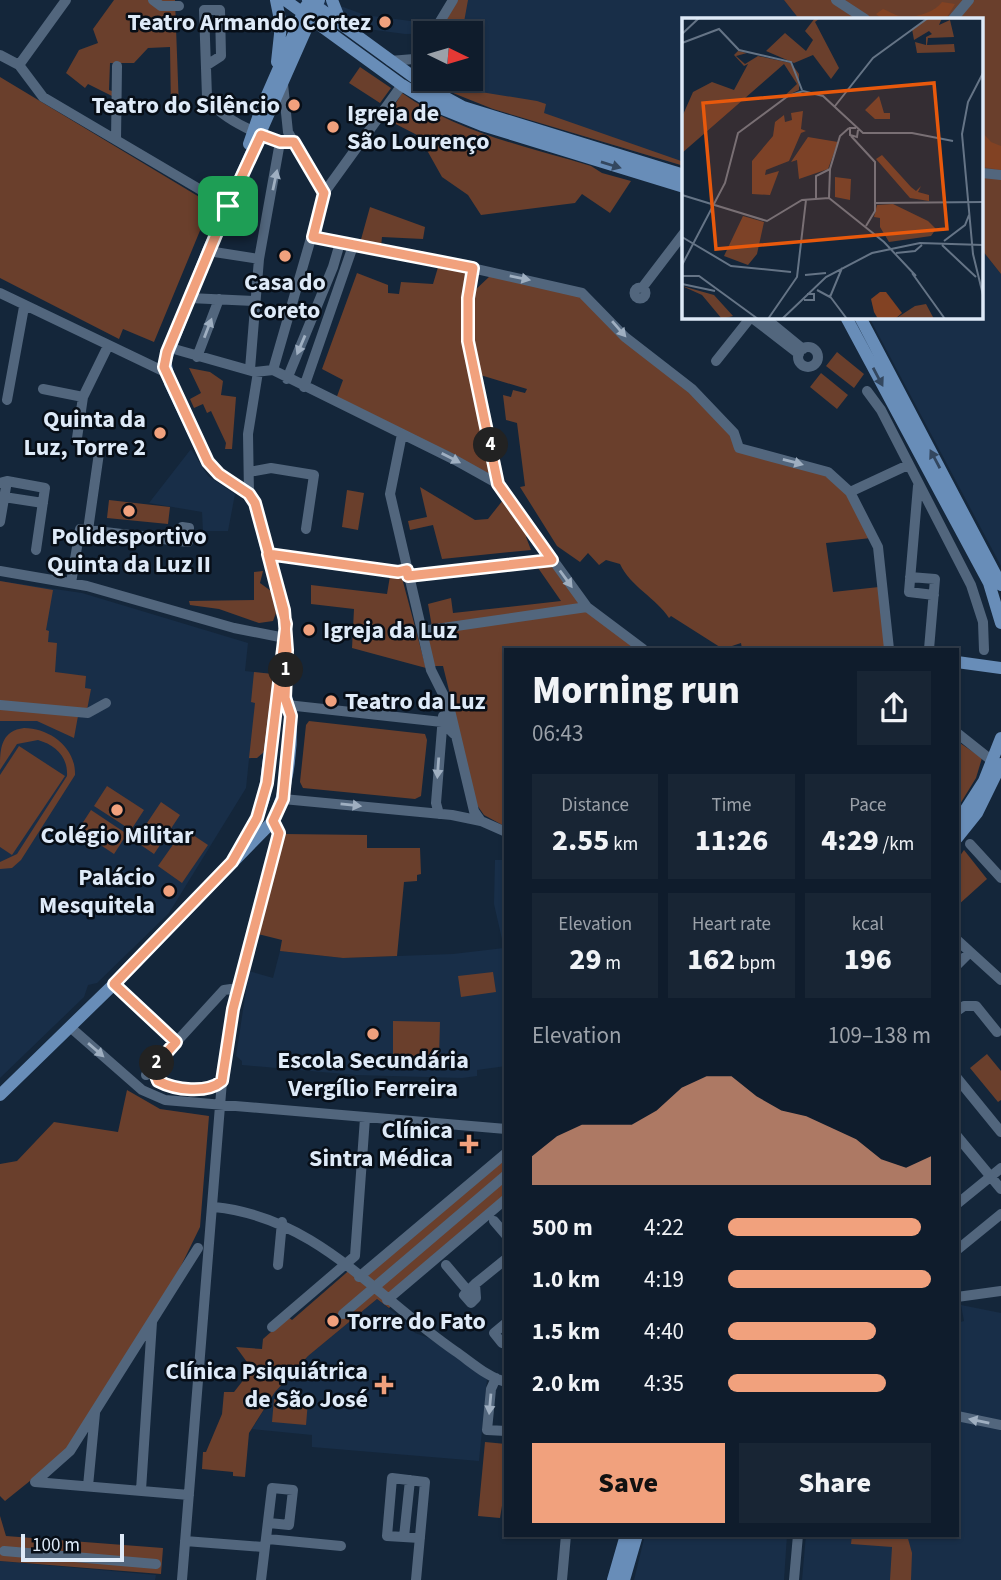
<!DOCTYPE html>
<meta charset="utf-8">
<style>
body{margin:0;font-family:"Source Sans 3",sans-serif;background:#182534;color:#f1f3f6;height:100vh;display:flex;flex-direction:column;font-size:26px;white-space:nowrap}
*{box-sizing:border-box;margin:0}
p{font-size:23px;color:#9ba1a9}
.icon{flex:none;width:38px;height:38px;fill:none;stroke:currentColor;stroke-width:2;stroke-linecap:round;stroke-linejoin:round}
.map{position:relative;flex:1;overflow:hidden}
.side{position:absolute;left:504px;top:648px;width:455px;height:889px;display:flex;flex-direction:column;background:#0f1c2c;border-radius:0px;box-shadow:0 2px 5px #0004,0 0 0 2px #2f3a48}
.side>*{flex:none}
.needle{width:46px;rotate:95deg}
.fabs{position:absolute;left:413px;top:21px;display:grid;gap:14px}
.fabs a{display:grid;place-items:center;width:70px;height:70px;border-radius:0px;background:#0f1c2c;box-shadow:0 2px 5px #0004,0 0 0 2px #2f3a48;font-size:35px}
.scale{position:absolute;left:21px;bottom:18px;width:103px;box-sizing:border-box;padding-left:7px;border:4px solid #deeaf8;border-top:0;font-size:19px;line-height:24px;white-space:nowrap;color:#deeaf8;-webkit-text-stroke:5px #070e17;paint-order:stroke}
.pin{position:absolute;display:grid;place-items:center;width:60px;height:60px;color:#fff;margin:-30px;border-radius:14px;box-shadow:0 4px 10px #0006}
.km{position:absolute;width:35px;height:35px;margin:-18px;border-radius:50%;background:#222;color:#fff;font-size:19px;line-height:35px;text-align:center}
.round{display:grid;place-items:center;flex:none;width:74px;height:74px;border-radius:0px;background:#182534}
.summary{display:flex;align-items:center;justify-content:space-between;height:119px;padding:0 28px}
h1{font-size:38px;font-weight:800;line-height:52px}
.metrics{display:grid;grid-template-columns:repeat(3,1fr);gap:10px;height:119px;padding:7px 28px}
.metrics div{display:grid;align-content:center;border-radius:0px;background:#182534;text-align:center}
.metrics b{font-size:30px;font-weight:800}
.metrics small{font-size:19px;font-weight:400}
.metrics p{font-size:19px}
.chart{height:196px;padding:14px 28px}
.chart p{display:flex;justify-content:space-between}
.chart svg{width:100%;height:126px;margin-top:7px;fill:#f1a17d;opacity:.7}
.button{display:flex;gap:14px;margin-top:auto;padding:14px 28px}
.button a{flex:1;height:80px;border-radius:0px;background:#f1a17d;color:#111;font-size:28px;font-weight:800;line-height:80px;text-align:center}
.button a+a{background:#182534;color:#f1f3f6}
ul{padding:0 28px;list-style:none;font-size:23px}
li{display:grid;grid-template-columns:112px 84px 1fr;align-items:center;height:52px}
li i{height:18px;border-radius:9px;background:#f1a17d}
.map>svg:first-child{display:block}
.built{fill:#182e48}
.green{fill:#6a3f2c}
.forest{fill:#824223}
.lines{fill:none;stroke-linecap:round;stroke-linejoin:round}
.minor{stroke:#52667d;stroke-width:10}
.major{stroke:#688db8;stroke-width:12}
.oneway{fill:#33475f}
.oneway2{fill:#9fafc1}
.route-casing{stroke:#fff;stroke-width:14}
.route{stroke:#f1a17d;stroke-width:9}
.poi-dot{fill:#f1a17d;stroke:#070e17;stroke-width:2.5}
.labels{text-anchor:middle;stroke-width:5;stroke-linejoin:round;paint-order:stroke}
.poi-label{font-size:24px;font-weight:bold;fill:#deeaf8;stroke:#070e17;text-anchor:end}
.inset-road{fill:none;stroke:#657486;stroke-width:2}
.view{fill:#e8590c;fill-opacity:0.15;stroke:#e8590c;stroke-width:3.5}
.inset-edge{fill:none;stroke:#deeaf8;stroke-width:3.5}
</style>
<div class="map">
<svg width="1001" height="1580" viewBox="0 0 1001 1580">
<rect width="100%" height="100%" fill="#14263a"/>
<path class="built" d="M298,0H324L365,15L418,22H434L454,0H784L799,19H684V166L493,109L453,93L431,80L471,79V33L405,34L375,30L347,23Z
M982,250L1001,274V566L869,317H982Z
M191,449L208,476L235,494L228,531H203L202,512L149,503Z
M0,581L82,593L248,643L245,671L273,674L263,754L249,759L246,788L169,913L97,983L88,985L84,997L0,1078Z
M495,860H506V1066L477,1070V1076L462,1078L356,1075L242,1065V1061L236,1056L249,971L273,978L280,951L343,958L453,954L504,948L494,904Z
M377,1299L411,1326L415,1333L429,1338L487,1379L479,1461L312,1447V1435L252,1429L275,1392L308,1356Z
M961,1305L1001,1313V1421L957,1414V1323L964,1321Z
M957,1421L1001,1429V1580H802L806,1535H957Z
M645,1535H787L784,1580H634Z
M0,1561L156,1575L155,1580H0Z"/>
<path class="green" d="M114,0H175L179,109H171L170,47L148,48L134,63H110L109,90L112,91V96L88,84L85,88L66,73L79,50L98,43L93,29Z
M458,0H468L462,33H438Z
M784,0H1001V274L982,250V19H799Z
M360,67L391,88L380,103L349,83Z
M0,77L211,204L154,342L123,329L119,339L0,278Z
M444,86L537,101L546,104L544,113L684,162V166L493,109L453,93Z
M402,93C458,133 526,146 591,166L602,173L631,181L610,213L582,194L575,203L481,215L468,195L442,177L419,136L386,119Z
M370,207L425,227L423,239L382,237L381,247L360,243Z
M439,264L470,269L466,300L492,475L336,399L343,380L322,369L357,273L388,285V293L399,294L401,282L433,284Z
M490,276L581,293L678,381L731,434L738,450L826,474L848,494L871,538L826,543L833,592L879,587L887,649H742L741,643L723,649L671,616L669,618C656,598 630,586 620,564L606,560L599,565L588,553L580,562L557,546L520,487L525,486L517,423L506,420L503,395L511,397L513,390L525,393L527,389L477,374L469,341L472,293Z
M837,352L864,374L854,388L826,366Z
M189,368L210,372L223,381L221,395L236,397L232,449H225L226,443L211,411L207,413L203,404L194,408L190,399L201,393Z
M821,373L848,395L837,409L810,387Z
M420,487L475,520L488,519L503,500L529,534L526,537L531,550L442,559L433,525L410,530L408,521L427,517Z
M347,490L364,493L358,530L342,527Z
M109,500L170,507L168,524L107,518Z
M550,563L578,600V604L432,627L428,604L451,598L453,613L561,601L536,565Z
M263,571L260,583L271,591L276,613L273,621L259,623L219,609L190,605L189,601L254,600V572Z
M390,576L402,578L426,668L352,648L354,609L311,604V585L387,594Z
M0,581L53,590L46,630L49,631L48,642L57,643L55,672L86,676L85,688L91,689L87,710L78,716L74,738L37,721H0Z
M585,611L639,649H506V827L484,815L477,805L443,666H434L427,639L433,632Z
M254,672L273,674L265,751L257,758H249L255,703L251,702Z
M309,721L425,734L427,740L421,796L415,799L303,788L300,782L306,725Z
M24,728C49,728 76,747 75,775L21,860L12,868L0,869V862L17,854L67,776C68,756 55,745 38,740L17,744L0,770C0,750 0,731 24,728Z
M957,741L982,758L976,778L957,809Z
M19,746L65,776L12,855L0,847V775Z
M107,786L144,810L131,830L94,806Z
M161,802L180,815L154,854L135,841Z
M91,810L127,834L114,854L78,830Z
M184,829L208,845L182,883L158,866Z
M284,834L367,835V848H420L421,874L417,875V881L404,882L397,956L343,958L280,951L282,940L258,934Z
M964,850L987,879L957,906V860Z
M493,972L496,992L461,997L458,976Z
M393,1021L440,1022L439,1057L393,1056Z
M987,1054L1001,1071V1100L998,1102L970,1068Z
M127,1090L160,1109L209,1116L200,1227L179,1270L66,1452L5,1501L0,1496V1164L17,1161L54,1122L118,1132Z
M506,1150V1202L392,1299L395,1303L389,1308L377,1299L308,1356L275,1392L249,1433L245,1477L233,1476V1472L202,1469L203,1452H206L222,1414L224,1392H234L252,1369L236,1347L262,1349L263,1339L288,1317L292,1320L353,1267L359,1273Z
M274,1399L308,1401L306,1425L272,1422Z
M485,1442L506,1444V1481L500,1518L478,1516Z
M0,1516L6,1536L163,1548L161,1574L0,1561Z
M852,1535H907L912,1553L911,1580H890L892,1547L851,1544Z"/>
<path class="forest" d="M942,2L955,4L946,19H882L876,14L883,9C888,11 895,15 899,16C913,19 934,13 942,2Z
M982,132L991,142L1001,146V170L982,167Z"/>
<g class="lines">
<path class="minor" d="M153,0L161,6H179
M836,0L865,19
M953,19L969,0
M433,33L453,0
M0,55L19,65L43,97L228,206
M390,61L414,59L425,45
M19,65L66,0
M207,65L221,56L220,10H204L207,97C221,120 268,141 294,142
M283,84L288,132L324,193
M116,140L117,66
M982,173L1001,175
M324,193L402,85
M314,238L419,256L582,293L625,337L692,389L734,433L739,448L828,472L850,492L878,547L889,649
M208,251L259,259
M473,268L468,298V341L498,484L587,607L643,649
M634.5 293a5.5 5.5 0 1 1 11 0a5.5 5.5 0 1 1-11 0Z
M642,288L684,233
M0,293L165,372
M189,298L254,301
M751,317L799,354
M764,317L803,349
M798 357a10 10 0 1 1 20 0a10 10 0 1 1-20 0Z
M174,349L255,372L273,370L455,460L498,484
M197,357L219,299
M716,361L751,317
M250,369L259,259L280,142
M273,370L324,193
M287,379L333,267L340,243
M304,387L353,246
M43,389L83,397L108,346
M867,391L881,410L971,585L983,622L984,650
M7,400L24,307
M402,434L390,494L431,670L449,706L474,811L481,821
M77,438L83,397
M249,472L271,468L314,475L306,529
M0,483L7,481L45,488L36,550
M918,486L909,592L934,595
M850,492L908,465
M249,494L248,434L258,372
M4,497L43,503
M0,522L7,481
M88,530L99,453
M268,554L398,572L407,570
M0,571L87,586L234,628L285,638
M408,576L552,560
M910,577L935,579L929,649
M71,583L80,529L188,542L189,528L182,527L173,540
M422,631L587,607
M0,705L88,713L106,703
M287,705L442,722L454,734
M957,733L996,764
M283,799L452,815L481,821L506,832
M439,814L436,803L443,716
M970,844L1001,878
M957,940L1001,980
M957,965L970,952
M114,984L176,1043
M957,1011L964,1006H976L997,1032
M70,1027L142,1090L165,1100L506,1129
M153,1068L158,1081C175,1090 207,1094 222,1081
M146,1075L224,990L231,989L238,993
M957,1078L1001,1132
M957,1136L1001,1189
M957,1204L1001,1168
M214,1207C316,1217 375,1296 455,1351C470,1361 488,1378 506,1382
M494,1221L506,1235
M957,1250L1001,1214
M278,1265L282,1222
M446,1265L468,1291
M359,1277L506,1153
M475,1284L476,1298L471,1303L464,1295Z
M475,1284L506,1259
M957,1297L1001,1291
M387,1300L506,1199
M343,1314L506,1175
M506,1323L494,1333L502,1343L506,1339
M272,1327L355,1256L365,1118
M496,1378L491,1389L487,1430L506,1431
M957,1416L1001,1425
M35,1482L70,1451L198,1248
M35,1482L189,1495
M88,1486L95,1413
M141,1490L152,1322
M404,1537L410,1480
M268,1539L341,1546
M185,1541L263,1547
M4,1551L156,1564
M182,1580L222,1081L233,1009L279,833L273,821
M261,1580L272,1488L293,1490L289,1525L269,1523
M416,1580L425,1482L392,1478L387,1536L420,1538
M562,1580L566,1535
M794,1580L798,1535"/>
<path class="major" d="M276,0L281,25L277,62
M285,0L402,85L440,108L482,125L684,187
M308,0L430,89L463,107L684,175
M332,0L341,23
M249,144L261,109L306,6
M846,317L989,583L1001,623
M860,317L1001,585
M957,662L1001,668
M957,823L984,781L1001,738
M957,838L977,813L1001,764
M232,862L257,818L264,798L286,624L255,503L249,494L219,474L208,462L170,383L165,361L208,251L319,0
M0,1095L114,984L273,821C287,792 292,751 291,718C290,705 283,695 285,681
M613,1580L626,1535
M624,1580L637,1535"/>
</g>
<defs><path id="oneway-solid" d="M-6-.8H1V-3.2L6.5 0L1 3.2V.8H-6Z" transform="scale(1.75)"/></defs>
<g class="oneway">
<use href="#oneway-solid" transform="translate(611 165) rotate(17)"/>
<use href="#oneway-solid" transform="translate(878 377) rotate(62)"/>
<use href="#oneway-solid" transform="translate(935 459) rotate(-118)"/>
</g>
<g class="oneway2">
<use href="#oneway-solid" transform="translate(275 180) rotate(-78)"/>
<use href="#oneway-solid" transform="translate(520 278) rotate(11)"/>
<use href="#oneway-solid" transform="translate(208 328) rotate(-69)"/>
<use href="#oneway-solid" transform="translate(619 329) rotate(49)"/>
<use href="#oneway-solid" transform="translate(301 345) rotate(113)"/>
<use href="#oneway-solid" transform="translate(451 458) rotate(27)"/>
<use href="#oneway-solid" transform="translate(793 462) rotate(15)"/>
<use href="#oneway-solid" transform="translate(566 579) rotate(54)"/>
<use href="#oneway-solid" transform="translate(438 768) rotate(94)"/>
<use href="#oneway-solid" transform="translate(351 805) rotate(6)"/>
<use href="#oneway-solid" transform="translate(96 1050) rotate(41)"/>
<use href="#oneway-solid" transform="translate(490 1404) rotate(95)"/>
<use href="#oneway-solid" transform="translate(979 1421) rotate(-169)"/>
</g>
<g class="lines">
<defs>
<path id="route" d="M228,206L167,352L164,367L208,462L219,474L249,494L255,503L284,610L287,650L285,698L291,716L283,799L273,821L279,833L233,1009L222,1081C207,1094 175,1090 158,1081L153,1068L176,1042L114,984L232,862L257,818L267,783L286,624L268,554L398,572L407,570L408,576L552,560L498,484L468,341V298L473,268L313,237L324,193L294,142H280L261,135L228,206"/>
</defs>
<use href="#route" class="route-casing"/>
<use href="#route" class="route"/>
</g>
<g class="poi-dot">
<circle cx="385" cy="22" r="7"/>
<circle cx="294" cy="105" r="7"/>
<circle cx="333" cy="127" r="7"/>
<circle cx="285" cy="256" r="7"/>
<circle cx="160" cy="433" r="7"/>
<circle cx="129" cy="511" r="7"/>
<circle cx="309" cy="630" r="7"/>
<circle cx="331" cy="701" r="7"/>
<circle cx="117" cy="810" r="7"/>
<circle cx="169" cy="891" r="7"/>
<circle cx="373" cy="1034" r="7"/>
<path d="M465.5 1133.5h7v7h7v7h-7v7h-7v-7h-7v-7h7z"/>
<circle cx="333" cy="1321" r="7"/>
<path d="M380.5 1374.5h7v7h7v7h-7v7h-7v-7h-7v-7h7z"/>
</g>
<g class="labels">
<g class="poi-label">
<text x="371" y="30">Teatro Armando Cortez</text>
<text x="280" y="113">Teatro do Silêncio</text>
<text x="347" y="121" text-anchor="start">Igreja de<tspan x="347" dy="28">São Lourenço</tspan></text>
<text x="285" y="290" text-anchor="middle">Casa do<tspan x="285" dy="28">Coreto</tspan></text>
<text x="146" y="427">Quinta da<tspan x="146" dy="28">Luz, Torre 2</tspan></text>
<text x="129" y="544" text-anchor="middle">Polidesportivo<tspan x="129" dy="28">Quinta da Luz II</tspan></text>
<text x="323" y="638" text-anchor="start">Igreja da Luz</text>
<text x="345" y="709" text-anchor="start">Teatro da Luz</text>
<text x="117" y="843" text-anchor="middle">Colégio Militar</text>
<text x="155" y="885">Palácio<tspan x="155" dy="28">Mesquitela</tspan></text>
<text x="373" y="1068" text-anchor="middle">Escola Secundária<tspan x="373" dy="28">Vergílio Ferreira</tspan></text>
<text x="453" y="1138">Clínica<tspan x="453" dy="28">Sintra Médica</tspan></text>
<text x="347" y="1329" text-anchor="start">Torre do Fato</text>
<text x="368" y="1379">Clínica Psiquiátrica<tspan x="368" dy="28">de São José</tspan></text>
</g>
</g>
<g transform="translate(682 18)">
<rect width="301" height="301" fill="#14263a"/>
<path d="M133,0H138L133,4L157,50L149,61L131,37L112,45L84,33L103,15L124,33L131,22L123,13ZM247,0H260L257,7L268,2L272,19L246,20L245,27L272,26L273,34L235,35L233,24L244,27V19L250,16L247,13L232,22L230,11ZM56,33L65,35L54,38L63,46L76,38L109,45L117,56V72L100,80L115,66L102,46L0,135V99L11,74L30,64L52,72L66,46L62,48L52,37ZM197,78L202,95H208V101H193L183,92ZM121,93L119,111L124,113L119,115L107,143L84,152L83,157L97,153L88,177L70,176V143L91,118L93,104L102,97L103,104L110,102L109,95ZM126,119L156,124L146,151L117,161L115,142L109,144ZM200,137L229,169L234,173L239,168L236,174L247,177V183L228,180L194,141ZM153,159L169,161L168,182L153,179ZM211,186L246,203L254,211L249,218L207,224L198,209V200L192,199L195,187ZM61,198L82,204L75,236L66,247L42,238ZM0,268L32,277L51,298L40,301L20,277ZM244,286L252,301H213L233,288Z" fill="#6a3f2c"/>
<path d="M198,274H204L220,295L213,301H196L192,294L189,281Z" fill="#824223"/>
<path class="inset-road" d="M0,16L17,0M0,25L37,11L57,32L109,44L120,72M301,55L286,84L280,116L291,236L301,277M153,88L191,40L246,0M174,110H168V117L175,119L176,112M169,118L193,144V193L184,208M0,177L85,203L120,182L147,180M134,180V158L148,151M147,180L148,151L158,118L167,110M147,180L202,224L234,258M193,185L301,184M0,219L49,248L109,254M262,223L283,207L287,197M260,227L294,259M214,235L233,233L240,227M0,247L43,165L56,115L106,78L121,73L141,78L181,115H230L271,123M230,255L263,301M123,257L144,255M0,258H17L76,301M0,266L33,273M135,272L148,279L160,250M147,277L165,301M122,282H132V276H125M86,301L115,259L124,182M100,301L144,259L190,235L238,225L301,227"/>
<path class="view" d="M252,65L265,211L34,231L21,85Z"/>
<rect width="301" height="301" class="inset-edge"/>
</g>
</svg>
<div class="fabs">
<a><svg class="needle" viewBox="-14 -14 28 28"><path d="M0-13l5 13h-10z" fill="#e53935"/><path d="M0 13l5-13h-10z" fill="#9ba1a9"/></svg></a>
</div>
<div class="scale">100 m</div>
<div class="pin" style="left:228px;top:206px;background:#1e9e55"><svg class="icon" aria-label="arrive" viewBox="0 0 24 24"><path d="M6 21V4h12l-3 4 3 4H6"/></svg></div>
<b class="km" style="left:286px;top:670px">1</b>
<b class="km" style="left:157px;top:1063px">2</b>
<b class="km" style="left:491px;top:445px">4</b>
<section class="side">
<div class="summary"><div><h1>Morning run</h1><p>06:43</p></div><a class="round"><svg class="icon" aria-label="share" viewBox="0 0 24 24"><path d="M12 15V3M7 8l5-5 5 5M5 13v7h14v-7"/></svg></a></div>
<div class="metrics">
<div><p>Distance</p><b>2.55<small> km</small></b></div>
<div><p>Time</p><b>11:26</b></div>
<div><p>Pace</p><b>4:29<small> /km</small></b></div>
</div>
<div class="metrics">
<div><p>Elevation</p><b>29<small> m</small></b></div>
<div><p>Heart rate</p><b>162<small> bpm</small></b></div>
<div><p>kcal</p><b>196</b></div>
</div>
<div class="chart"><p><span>Elevation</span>109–138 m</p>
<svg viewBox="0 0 160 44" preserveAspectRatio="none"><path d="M0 44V34L10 27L20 23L30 23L40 23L50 18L60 10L70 6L80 6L90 13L100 18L110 20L120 24L130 28L140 35L150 38L160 34V44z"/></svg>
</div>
<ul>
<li><b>500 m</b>4:22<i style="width:95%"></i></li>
<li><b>1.0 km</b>4:19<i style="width:100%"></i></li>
<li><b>1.5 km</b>4:40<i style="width:73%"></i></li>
<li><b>2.0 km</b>4:35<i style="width:78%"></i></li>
</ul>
<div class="button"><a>Save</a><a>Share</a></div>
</section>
</div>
